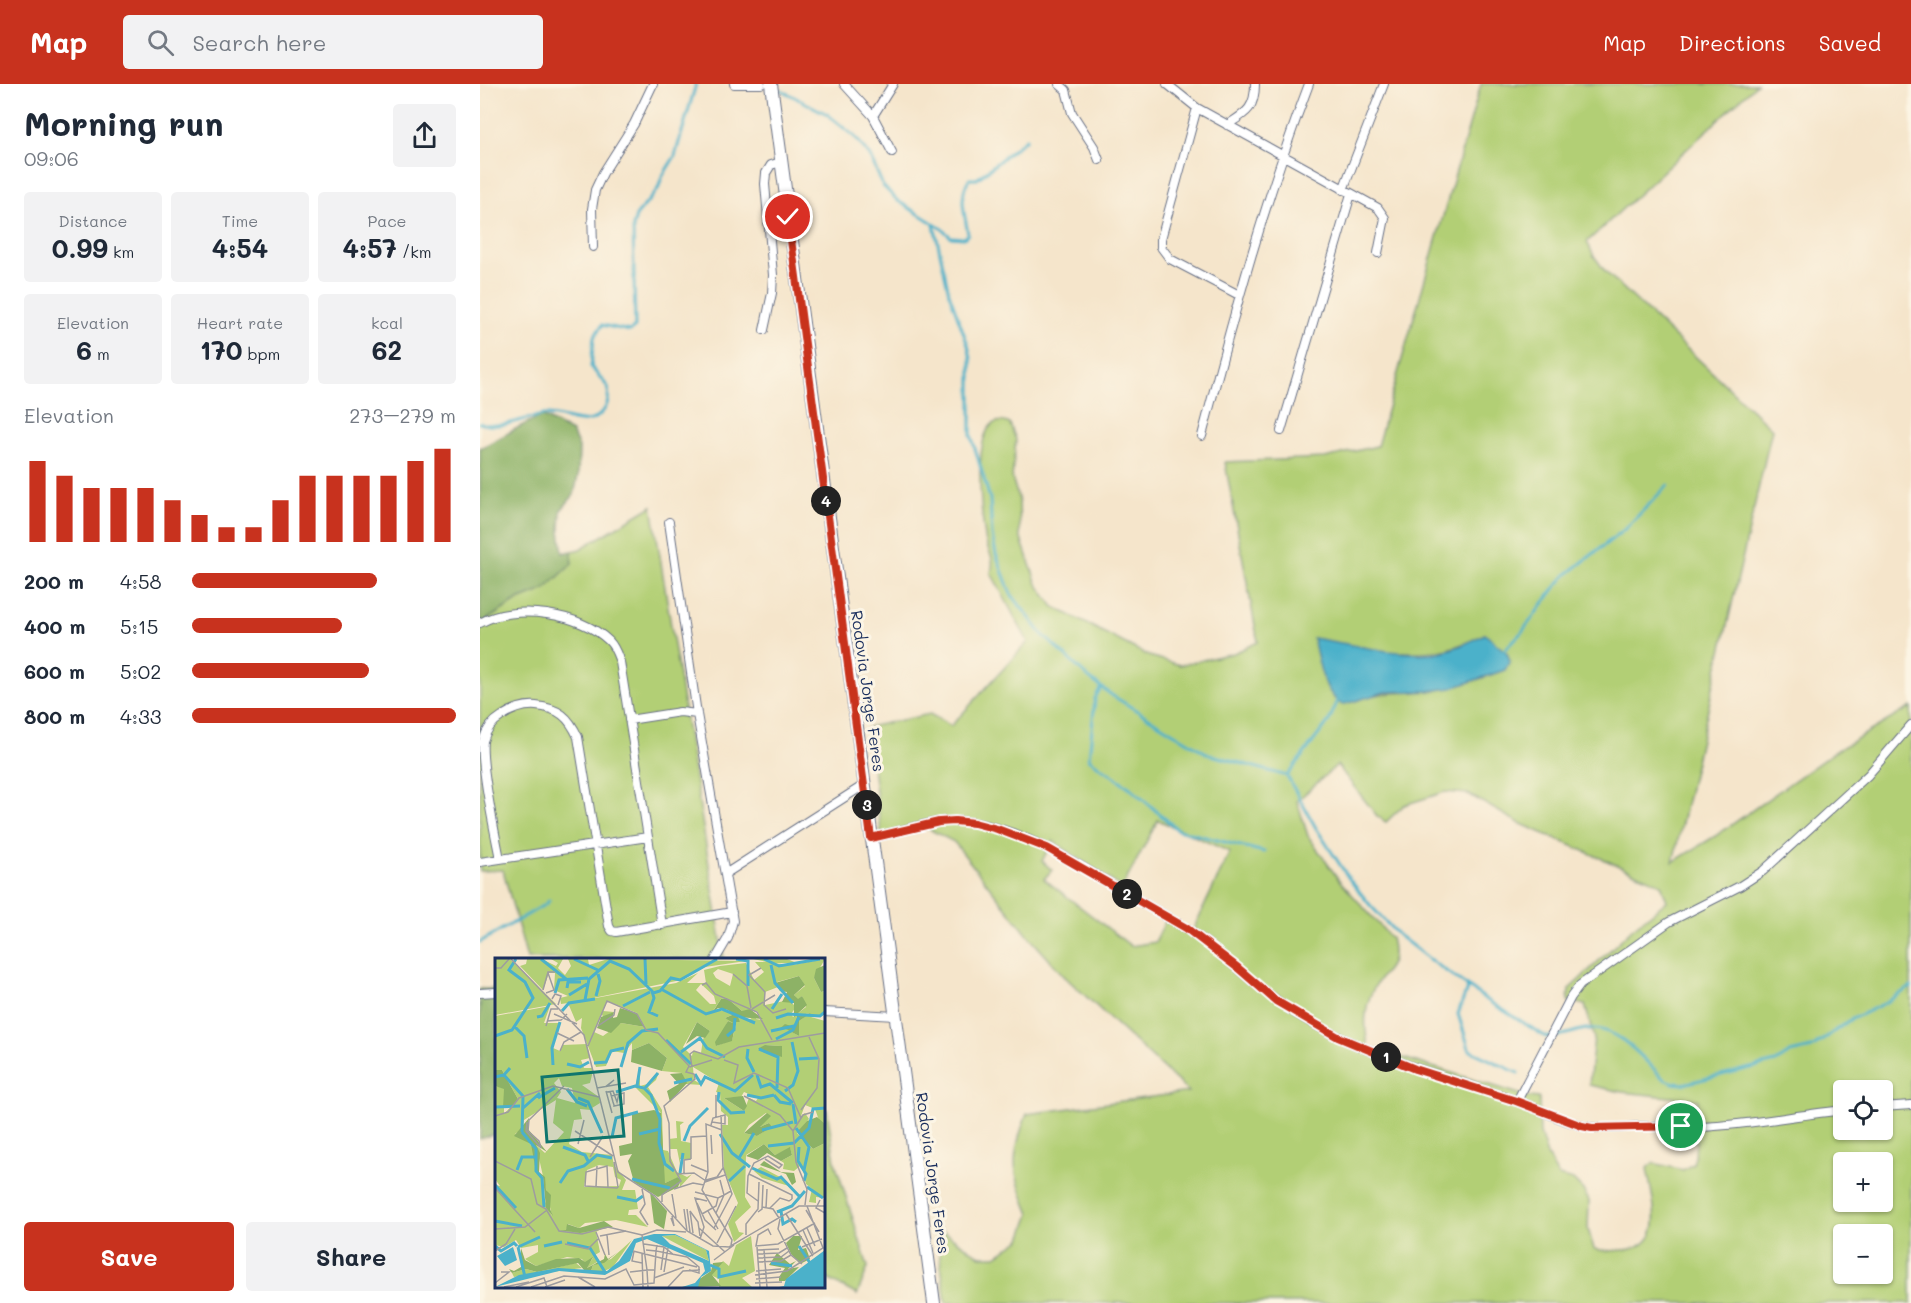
<!DOCTYPE html>
<meta charset="utf-8">
<style>
body{margin:0;font-family:Mali,sans-serif;background:#f2f2f3;color:#1f2937;height:100vh;display:flex;flex-direction:column;font-size:22px;white-space:nowrap}
*{box-sizing:border-box;margin:0}
p{font-size:20px;color:#747a83}
.icon{flex:none;width:33px;height:33px;fill:none;stroke:currentColor;stroke-width:2;stroke-linecap:round;stroke-linejoin:round}
.map{position:relative;flex:1;overflow:hidden}
.sheet{display:flex;flex-direction:column;background:#fff;width:480px}
.sheet>*{flex:none}
.controls{position:absolute;left:1353px;top:996px;display:grid;gap:12px}
.controls a{display:grid;place-items:center;width:60px;height:60px;border-radius:6px;background:#fff;box-shadow:0 2px 4px #0004;font-size:30px}
.pin{position:absolute;display:grid;place-items:center;width:51px;height:51px;color:#fff;margin:-26px;border:3px solid #fff;border-radius:50%;box-shadow:0 2px 6px #0007}
.km{position:absolute;width:30px;height:30px;margin:-15px;border-radius:50%;background:#222;color:#fff;font-size:16px;line-height:30px;text-align:center}
.round{display:grid;place-items:center;flex:none;width:63px;height:63px;border-radius:6px;background:#f2f2f3}
.summary{display:flex;align-items:center;justify-content:space-between;height:102px;padding:0 24px}
h1{font-size:33px;font-weight:700;line-height:45px}
.metrics{display:grid;grid-template-columns:repeat(3,1fr);gap:9px;height:102px;padding:6px 24px}
.metrics div{display:grid;align-content:center;border-radius:6px;background:#f2f2f3;text-align:center}
.metrics b{font-size:26px;font-weight:700}
.metrics small{font-size:16px;font-weight:400}
.metrics p{font-size:16px}
.chart{height:168px;padding:12px 24px}
.chart p{display:flex;justify-content:space-between}
.chart svg{width:100%;height:108px;margin-top:6px;stroke:#c8321e;stroke-width:6}
.button{display:flex;gap:12px;margin-top:auto;padding:12px 24px}
.button a{flex:1;height:69px;border-radius:6px;background:#c8321e;color:#fff;font-size:24px;font-weight:700;line-height:69px;text-align:center}
.button a+a{background:#f2f2f3;color:#1f2937}
ul{padding:0 24px;list-style:none;font-size:20px}
li{display:grid;grid-template-columns:96px 72px 1fr;align-items:center;height:45px}
li i{height:15px;border-radius:8px;background:#c8321e}
header{display:flex;align-items:center;gap:36px;box-sizing:border-box;height:84px;padding:0 30px;background:#c8321e;color:#fff}
header strong{font-size:28px}
nav{display:flex;gap:33px;margin-inline-start:auto;font-size:21px}
.search{width:420px;height:54px;background:#f2f2f3;display:flex;align-items:center;gap:15px;box-sizing:border-box;padding:0 21px;border-radius:6px;color:#747a83;font-size:22px}
main{display:flex;flex:1;min-height:0}
.map>svg:first-child{display:block}
.green{fill:#b2cf75;stroke:#667f6a;stroke-width:1.5;fill-rule:evenodd}
.forest{fill:#8db266;stroke:#547062;stroke-width:1.5}
.water{fill:#4bb1ca;stroke:#337094;stroke-width:1.5}
.lines{fill:none;stroke-linecap:round;stroke-linejoin:round}
.stream{stroke:#4bb1ca;stroke-width:3}
.minor-casing{stroke:#676f84;stroke-width:10}
.secondary-casing{stroke:#676f84;stroke-width:14}
.minor{stroke:#fff;stroke-width:8}
.secondary{stroke:#fff;stroke-width:12}
.route-casing{stroke:#fff;stroke-width:12}
.route{stroke:#c8321e;stroke-width:8}
.labels{text-anchor:middle;stroke-width:6;stroke-linejoin:round;paint-order:stroke}
.street-label{font-size:16px;fill:#1b2f5e;stroke:#fcf5e5}
.inset-river{fill:none;stroke:#4bb1ca;stroke-width:3}
.inset-road{fill:none;stroke:#9e9c9f;stroke-width:1.5}
.view{fill:#0f766e;fill-opacity:0.15;stroke:#0f766e;stroke-width:3}
.inset-edge{fill:none;stroke:#1b2f5e;stroke-width:3}
</style>
<header>
<strong>Map</strong>
<div class="search"><svg class="icon" aria-label="search" viewBox="0 0 24 24"><circle cx="10" cy="10" r="6"/><path d="M15 15l6 6"/></svg>Search here</div>
<nav><a>Map</a><a>Directions</a><a>Saved</a></nav>
</header>
<main>
<section class="sheet">
<div class="summary"><div><h1>Morning run</h1><p>09:06</p></div><a class="round"><svg class="icon" aria-label="share" viewBox="0 0 24 24"><path d="M12 15V3M7 8l5-5 5 5M5 13v7h14v-7"/></svg></a></div>
<div class="metrics">
<div><p>Distance</p><b>0.99<small> km</small></b></div>
<div><p>Time</p><b>4:54</b></div>
<div><p>Pace</p><b>4:57<small> /km</small></b></div>
</div>
<div class="metrics">
<div><p>Elevation</p><b>6<small> m</small></b></div>
<div><p>Heart rate</p><b>170<small> bpm</small></b></div>
<div><p>kcal</p><b>62</b></div>
</div>
<div class="chart"><p><span>Elevation</span>273–279 m</p>
<svg viewBox="0 0 160 44" preserveAspectRatio="none"><path d="M5 44V11M15 44V17M25 44V22M35 44V22M45 44V22M55 44V27M65 44V33M75 44V38M85 44V38M95 44V27M105 44V17M115 44V17M125 44V17M135 44V17M145 44V11M155 44V6"/></svg>
</div>
<ul>
<li><b>200 m</b>4:58<i style="width:70%"></i></li>
<li><b>400 m</b>5:15<i style="width:57%"></i></li>
<li><b>600 m</b>5:02<i style="width:67%"></i></li>
<li><b>800 m</b>4:33<i style="width:100%"></i></li>
</ul>
<div class="button"><a>Save</a><a>Share</a></div>
</section>
<div class="map">
<svg width="1431" height="1219" viewBox="0 0 1431 1219">
<rect width="100%" height="100%" fill="#fcf5e5"/>
<filter id="ink" filterUnits="userSpaceOnUse"><feTurbulence type="fractalNoise" baseFrequency=".0167" numOctaves="2"/><feDisplacementMap in="SourceGraphic" scale="12" xChannelSelector="R" yChannelSelector="G"/><feConvolveMatrix kernelMatrix="1 2 1 2 8 2 1 2 1" color-interpolation-filters="sRGB"/></filter>
<filter id="wash" filterUnits="userSpaceOnUse"><feTurbulence type="fractalNoise" baseFrequency=".008" numOctaves="4" result="noise"/><feDisplacementMap in="SourceGraphic" scale="24" xChannelSelector="R" yChannelSelector="G"/><feGaussianBlur stdDeviation="1.35" result="paint"/><feColorMatrix in="noise" values="0 0 0 0 0 0 0 0 0 0 0 0 0 0 0 0 0 1.4 0 .05"/><feComposite in="paint" operator="in"/></filter>
<g filter="url(#wash)">
<rect width="100%" height="100%" fill="#f5e5cb"/>
<path class="green" d="M1001,0H1277L1107,158L1114,172L1125,187L1292,345L1193,778L1237,751L1356,667L1431,623V1219H466L456,1143L500,1172H516L541,1155L550,1130C544,1115 536,1097 535,1080C535,1064 541,1045 547,1030L709,1008L584,892L551,855L474,758L443,742L402,755L388,643L450,630L471,642L548,558L511,489C512,484 513,480 512,475C510,468 506,461 505,453C502,434 487,319 530,340L536,356L532,394L539,416L540,452L557,500L574,523L669,572L700,581L754,569L778,558L745,378L845,374L897,362ZM1005,550L1025,586C1000,595 976,604 949,607C920,610 902,606 872,618L922,568C959,569 973,566 1005,550ZM857,681L897,732L906,738L924,721L965,708L988,710L1039,739L1181,800L1187,817L1152,845L1100,895L1089,905L1088,917L1105,921L1114,954L1109,1001L1142,1008L1218,1016L1215,1073L1213,1080L1203,1086L1173,1079L1167,1084C1172,1115 1190,1165 1142,1166C1133,1167 1124,1167 1114,1165L1108,1145L1109,1117L1103,1106L1093,1096L1078,1092L1067,1071L1060,1049L1059,1014L1049,1013L888,963C885,943 883,927 892,908C902,885 919,886 911,854L859,796L828,752L817,717ZM678,736L750,768L712,848L688,832L675,858L651,862L564,795L572,786L562,777L573,757L642,804ZM1364,1006H1402V1046H1364ZM1364,1078H1402V1118H1364ZM1364,1150H1402V1190H1364Z
M172,422L244,875H47L23,786L0,787V540L38,516L64,505L92,480V467L100,465Z
M347,1026L355,1078L388,1183L377,1211L344,1193V1027Z"/>
<path class="forest" d="M62,332L92,348L99,364L98,392L94,411L81,426L80,446L83,469L92,467V480L64,506L38,516L0,540V364C21,354 40,341 62,332Z
M0,905H16V1050L0,1055Z"/>
<path class="water" d="M1005,550L1027,569L1030,577L1025,586L972,604L948,607L905,608L862,621C841,606 839,577 833,554C872,560 914,572 953,569C972,567 989,558 1005,550Z"/>
<g class="lines">
<path class="stream" d="M301,6L347,30L376,54L390,72L403,102L418,117L461,144L471,153L484,154L488,150C485,130 478,113 489,95H497L546,55
M454,141L469,209L488,261L491,275V351L510,415L512,451L516,470L531,510L562,550L609,594L633,612L728,670L807,692L836,744L870,796L890,821L918,851L953,878L1007,916L1066,953C1080,954 1093,947 1107,945C1138,941 1164,976 1184,995L1193,999L1203,1000L1296,978L1310,969L1332,964L1368,937L1405,919L1431,903
M0,339C21,346 42,334 64,331C84,329 108,349 124,326C129,319 129,311 128,303L111,283L114,253L122,241L150,247L155,243L153,142L156,132L178,105L182,93L195,72L216,0
M1023,567L1042,548L1073,506L1086,491L1145,445L1188,401
M621,603L615,614L609,675L649,703L698,746L784,768
M807,692L849,637L859,614
M0,858L66,820L69,816
M988,902L978,930L989,964L991,967L1038,989"/>
</g>
</g>
<g filter="url(#ink)">
<g class="lines">
<defs>
<path id="minor" d="M254,0H281
M364,0L393,32L412,68
M579,0L586,6L592,29L614,63L619,76
M687,0L717,24L898,124L905,134L898,169
M717,24L681,155V163L690,175L759,211
M393,32L413,0
M747,41C766,29 775,25 775,0
M863,106L904,0
M113,163L112,125L115,106L123,89L154,40L173,0
M284,246L292,209L293,191L285,100L286,89L291,81L301,78
M801,347L871,110
M722,352C753,233 785,115 829,0
M189,438L217,630L253,837L248,854L235,876
M0,539C34,519 101,529 129,557C135,563 137,570 140,578L182,841
M149,636L200,628L217,630
M391,754C418,748 447,737 474,737C535,738 601,782 652,813C677,827 702,840 724,857C755,881 783,909 815,929C884,972 961,991 1036,1017C1058,1024 1078,1036 1100,1041C1123,1047 1146,1042 1169,1042C1186,1041 1204,1043 1222,1043C1269,1041 1316,1031 1364,1026
M20,775C15,749 0,680 3,657C6,646 12,638 22,632C33,625 43,621 56,622C79,624 89,633 98,653L129,842L132,847L136,848L252,828
M0,778L168,753
M245,790L384,701
M0,909L16,908
M344,928L416,932
M1037,1017L1091,913L1100,901L1189,838L1260,802L1283,787L1388,691L1431,641
M1402,1023L1431,1021"/>
<path id="secondary" d="M291,0L454,1219"/>
</defs>
<use href="#minor" class="minor-casing"/>
<use href="#secondary" class="secondary-casing"/>
<use href="#minor" class="minor"/>
<use href="#secondary" class="secondary"/>
</g>
</g>
<g class="lines" filter="url(#ink)">
<defs>
<path id="route" d="M308,133L391,754L459,738L475,737L494,739L517,745L567,764L706,844L758,884L796,917L858,953L935,985L1036,1017L1102,1042L1112,1044L1201,1042"/>
</defs>
<use href="#route" class="route-casing"/>
<use href="#route" class="route"/>
</g>
<g class="labels">
<g class="street-label">
<text transform="translate(388 607) rotate(82)" y="6">Rodovia Jorge Feres</text>
<text transform="translate(453 1089) rotate(82)" y="6">Rodovia Jorge Feres</text>
</g>
</g>
<g transform="translate(15 874)">
<rect width="330" height="330" fill="#f5e5cb"/>
<path d="M0,1H15L61,46L0,57ZM32,1H47L61,8L63,5L56,1H68L63,10L70,17L76,8L73,1H93L94,7L113,1L251,3L210,9L186,22L74,45L181,25L203,15L192,25H211L209,12L225,8L251,5L259,22L269,14L260,4H272L258,1H292L302,5H278L297,7L330,1L319,20L326,34L330,33V56L316,59L330,63V166L325,165L320,151L310,147L306,158L310,155L314,161L302,175L318,191L330,185V240L321,239V245L314,244L317,231L311,226L308,212L305,208L299,213L288,211L289,205L286,203L297,197L295,190L280,197L269,186L251,197L250,239L256,249L240,264L244,274L249,275L239,284L233,266L243,245L229,212L227,167H233V159L226,153L225,135L221,134L224,125L198,109L199,122L207,127L191,126L187,115L167,113L172,100L154,85L137,92V85L129,95L117,93L111,108L101,109L86,70L87,60L81,64L73,45L66,46L65,40L73,38L59,32L60,15H54L48,32L25,8L31,6ZM223,11L238,16L235,28L221,20L218,15ZM304,18L310,28L299,37L303,42L307,38L311,49L298,59L296,56L301,49L294,42L270,47V34L283,29L282,24ZM206,26L219,38L221,46H215L201,32ZM232,40L247,53H262L267,62L261,61L262,56L254,62L246,57L242,60L245,64H241L230,60L237,57L235,53H218L226,41ZM112,43L142,55L150,69L126,65L108,78L99,74L106,56L109,59L119,54L108,53ZM315,55L304,63V78L290,70L283,72L291,66L289,69L299,70L302,58ZM233,63L241,67L237,82L221,88ZM202,64L215,73L208,81L206,95L198,93L197,98L188,89ZM272,87L286,88L287,98L262,91ZM249,134L263,140L261,143L254,140L249,153L229,140L246,139ZM271,155L275,158L265,165V169L274,165L276,169L262,178L249,175L254,167ZM55,48L49,65H64L58,90L65,93L68,87L92,86L95,100L86,102L89,110H97V117L95,125L87,127L104,139L105,145L97,150L100,162L96,152L85,151L87,161L79,162L74,186L87,194L117,197L119,207L131,222L127,232H140L143,251L134,252L133,257H141L153,269L121,262L90,265L84,270L73,266L71,273L106,271L101,274L105,294L100,297L104,303L90,311L98,300L90,305L87,301L72,299L41,308L30,301L43,294V287L26,290L21,282L9,289L0,287V227L5,228L0,221V128L9,130V156L23,141L7,112H0V58ZM64,120L67,128L77,130L80,145L62,140L66,134L59,125ZM61,142L58,165L69,174L50,195L41,187L57,258L49,241L48,219L41,214L38,190L31,181L20,176L27,171L29,162ZM104,207L118,209L120,219L126,222L124,228L89,229L92,212ZM145,109V128L156,125L164,114L161,122L153,129L167,152L168,192L173,193L182,214L192,219L197,216L185,229L184,219L170,225L167,216L166,155L140,129ZM181,163L189,164L185,167L186,183L196,185V201H185V206L182,191H174V181L182,180ZM266,209L285,219L294,228L267,220L259,213ZM180,277L211,292L214,303L167,278ZM256,278L260,313L247,320L257,329H224V321L216,317L228,303L234,308L241,287ZM137,282L118,309L105,315L96,313L98,307L116,301ZM81,305L87,310L19,319L17,315L31,311L42,314Z" fill="#b2cf75" fill-rule="evenodd"/>
<path d="M330,7V33L326,34L319,20L321,11ZM304,18L310,27L299,37L303,41L307,38L312,47L299,59V45L287,44L292,34L285,33L280,25ZM232,40L247,53L255,51L268,61L243,59L245,64H241L237,83L221,88L220,84L233,63L240,66L230,60L237,57L233,52L223,50L217,55L226,41ZM125,50L142,55L150,69L126,65L116,75L102,70L106,59L119,54L118,60L122,59ZM316,55L304,63V78L289,70L283,72L290,66L299,69L302,58ZM202,64L215,73L210,80L202,78L191,86ZM154,85L172,100L167,113L136,104L137,92ZM270,87L287,88V99L262,91ZM0,112H7L23,141L19,147L8,150L9,131L0,128ZM175,116L187,115L192,125L175,144L172,133L184,126ZM248,138L252,148L249,153L229,140ZM159,152L166,155L170,225L183,219L186,222L183,229L163,239L139,224L133,203L137,196L125,198L124,188L137,185V156ZM272,155L276,158L265,169L274,165L277,169L262,178L249,175ZM322,159L330,166V185L318,191L302,174L312,163ZM34,160L33,171L52,194L41,187L45,195L44,214L50,219L51,232L56,237L55,251L58,258L51,250L48,219L41,214L36,186L19,178ZM269,186L280,197L295,189L297,197L286,203L272,195L263,202L251,198ZM269,203L286,214L299,215L301,224L297,227L291,216L265,207ZM155,234L172,253L169,271L159,265ZM109,263L118,269L85,275L64,272H71L72,266L84,270ZM298,278H307L303,292L311,290L315,301L305,306L296,296L291,285ZM26,290L30,302L41,308L61,301L84,300L90,304L98,299L92,310L109,301L110,296L113,301L123,294L109,305L98,307L96,313L89,312L83,305L42,314L31,311L17,315L14,311L19,313L26,309ZM282,295L295,306L301,303L293,311L304,309L290,323H284V319L290,310L274,307ZM228,304L217,317L226,328L203,329V322L216,313L218,305Z" fill="#8db266"/>
<path d="M159,276H180L214,293L216,313L206,319L203,329H187L200,325L210,313L208,305L152,281L141,285L135,303L110,317L64,313L0,329L24,317L63,310L112,313L124,303L139,281ZM180,277L211,292L214,303L175,286L167,278ZM18,289L22,302L10,308L2,298ZM330,292V329H284L289,328L291,321Z" fill="#4bb1ca" fill-rule="evenodd"/>
<path class="inset-river" d="M46,1L71,21M79,1L105,13M150,1L151,26M241,1L253,3V28M269,1L284,8L325,1M276,7L280,25L298,45M72,30L73,24H86M166,31L211,56L227,51L260,65M60,35L64,22L93,20M158,35L165,33L176,20L185,22L222,1M74,37L92,26M101,38L105,23L103,16M90,42L94,21L115,3L134,11L157,33L159,40L154,54L163,58M128,48L155,34M277,51L287,36M67,53L74,45L100,41M42,59L47,58L55,45M281,60L293,56L325,58L330,54M19,68L29,78L32,100M276,73L299,68M0,78L17,72L38,40L30,24L14,12L21,1M232,78L239,72L240,60M281,81L298,72L304,59M171,82L196,106M253,91L252,100L259,114M264,91L283,99L282,130M186,94L205,80L212,90L230,99M304,101L323,100M99,105L111,104L116,93L129,90M72,106L85,109L94,104M58,107L57,90L65,64M126,109L133,85L147,73L163,71M200,116L206,126L210,119L240,133L258,117M9,117L28,138L27,174M262,117L266,129L275,126L298,145M0,119L9,117L15,110M179,125L197,121M142,128L145,109M150,130L163,115M72,131L82,144L92,148M290,133L298,127L303,113L297,84M121,134L140,128L149,130L156,137L165,161L164,185L170,206L179,213M224,134L223,142L236,155L250,154M252,137L266,140L279,137M279,137L285,144L296,146M43,140L60,130M83,140L93,144L107,175M298,146L301,166M0,149L25,148M27,151L45,135M301,170L314,189L309,212M267,172L298,164M27,174L41,191V213L47,220L49,249M144,176L165,171M225,176L237,195L255,209M117,179L121,160L143,154M189,183L195,168L213,150M273,188L299,185L314,170L318,151L330,150M68,189L90,197L93,203M304,189L303,203L311,216L309,223M244,200L259,175M257,210L282,221L286,219L304,238M22,212L27,199H42M185,215L188,195M137,221L175,230M234,223L250,208M65,225L73,213L89,208L102,197L117,200M0,227L21,250M312,229L328,240M122,239L141,243L148,238M286,253L288,266L297,261L301,264M282,254L297,248L310,233M0,263L27,268M72,285L95,290L110,314M0,288L6,293L19,285L22,288M49,288L67,284M304,288L315,305M23,289L30,319M23,289L45,279M276,305L297,308M215,307L224,311V319L251,313"/>
<path class="inset-road" d="M16,1L89,77L123,214L160,238L192,273L218,288L234,289L304,248H330M0,10H6L14,1M266,10L254,17L270,34L269,47L278,55L291,51M238,16L252,28L256,50M207,27L211,25L220,36L262,54L277,82M48,32L53,14H60M51,35L59,32L53,15M57,41L60,36L66,38L63,47M257,51L280,37M59,56L82,66M52,63L66,62L72,56M51,68L56,51H63M103,68L119,57L120,51M62,75L79,83M93,88L112,43L142,56L151,72L163,75L195,109L217,102M65,93L69,84L86,74M229,102L243,107L239,125L259,115L293,130L306,160M197,109L195,96L199,93L223,101L244,89L330,75M110,129L119,122L111,129M102,130L131,125M111,133L117,155M115,133L118,144L119,147V148L129,146V135L116,138M112,134L118,133L122,144L124,136M249,138L285,157L298,173M306,152L322,130L324,101L314,79M0,158L13,154L24,140L58,128L104,139M221,159V137M32,164L31,173L46,190M216,167L218,160L230,157V166L217,164M227,172L211,166L213,214L207,232L237,282L236,287M80,173L118,198M216,177L217,196M83,186L89,162M46,190L44,183L33,173L34,162L69,128M95,199L108,178M196,201V179L212,178M0,203L36,221L42,246L51,251L64,273L87,276L113,269L147,277M196,207L213,214M182,216L199,215L211,223M189,216V202L196,201M254,216L297,237V241M211,222L222,219L228,210M210,224L230,217M101,229L102,208M113,229L112,208L91,214L90,228L122,230L123,229L119,204M0,230L40,274M147,231L150,246L145,254L153,267M179,231L198,225L209,227M200,234L223,240L229,237L225,222M177,236L181,260M325,242L321,250L330,255M263,243L252,235L253,218L259,205L273,198L287,207L284,210L270,201M167,244V237L186,223L175,203L174,165L169,148L200,121L199,116L191,114L194,108M202,245L210,262L221,272M310,247L312,231L301,204L298,173L308,157L318,154M267,249L278,251L284,260M271,250L272,231M275,250L285,240L294,243L297,241M189,251L192,273M192,251L195,274M311,252L324,274M195,253L203,264L205,278M195,253L198,275M213,253L223,271M263,254L267,251L268,227M221,255L229,237L236,233M207,256L221,248L223,240M291,256L318,298M176,260L179,268L177,258M285,261L283,271L296,297L307,306M204,270L230,294M219,270L237,236L228,209L226,157M312,270L320,288M0,271L30,269L52,252M308,272L318,295M101,274L110,297M112,277L114,297M251,277V266L263,251L264,224M276,277L273,271L263,277L261,288L283,286L320,265M105,278L131,273M205,281L209,269L200,240L212,243M222,285L241,248M70,286L93,291L103,281M149,286L169,289L179,297M162,287L161,293L192,299L204,309V315L194,312M262,289L265,329M307,289L327,281M263,292L284,291M269,292L272,329M0,293L11,286L20,271M138,293L202,309M139,293L137,303L147,305M147,295L148,329M263,296L284,295L292,290M263,300L286,299L294,293M219,302L239,287M263,304L286,303L296,297M166,312L169,289M261,313L286,311M135,314L152,312L147,277L162,272L191,274M169,314L173,290M260,317L292,313L328,290L312,248M83,319L100,329M159,320L189,309M261,321L286,319M0,325L14,314H6M260,325L287,324M9,329L34,324M21,329L49,320L52,329M36,329L69,318L110,321L131,311L139,327L159,325L161,293L151,292M50,329L70,322M153,329L152,312H159M173,329L188,313L205,312"/>
<path class="view" d="M123,112L129,178L52,184L47,119Z"/>
<rect width="330" height="330" class="inset-edge"/>
</g>
</svg>
<div class="controls">
<a><svg class="icon" aria-label="locate" viewBox="0 0 24 24"><circle cx="12" cy="12" r="6"/><path d="M12 2v4M12 18v4M2 12h4M18 12h4"/></svg></a>
<a>+</a>
<a>−</a>
</div>
<div class="pin" style="left:1201px;top:1042px;background:#1e9e55"><svg class="icon" aria-label="arrive" viewBox="0 0 24 24"><path d="M6 21V4h12l-3 4 3 4H6"/></svg></div>
<div class="pin" style="left:308px;top:133px;background:#d93025"><svg class="icon" aria-label="check" viewBox="0 0 24 24"><path d="M5 12l5 5 9-10"/></svg></div>
<b class="km" style="left:906px;top:973px">1</b>
<b class="km" style="left:647px;top:810px">2</b>
<b class="km" style="left:387px;top:721px">3</b>
<b class="km" style="left:346px;top:417px">4</b>
</div>
</main>
